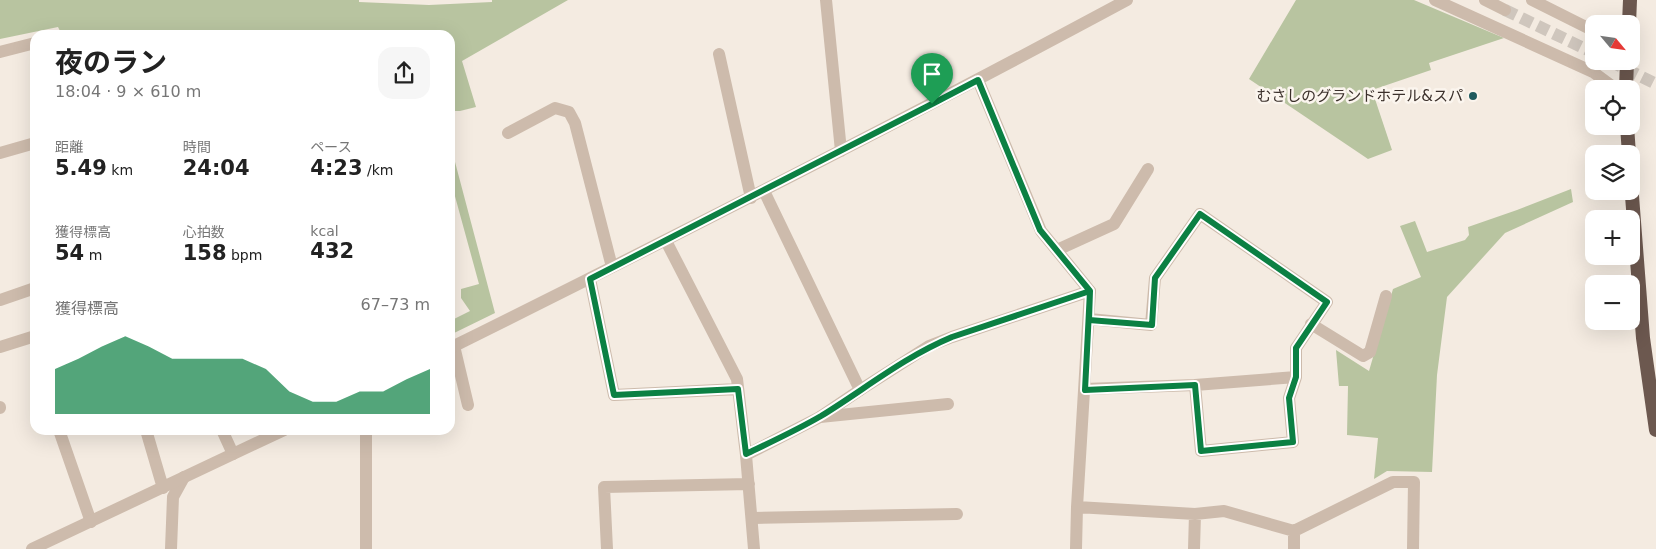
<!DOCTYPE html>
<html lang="ja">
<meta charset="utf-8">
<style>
body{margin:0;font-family:"DejaVu Sans","Noto Sans JP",sans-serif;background:#f6f6f6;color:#222;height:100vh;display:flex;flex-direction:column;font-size:19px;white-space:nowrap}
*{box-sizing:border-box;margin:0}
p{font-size:16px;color:#767676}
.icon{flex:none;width:28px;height:28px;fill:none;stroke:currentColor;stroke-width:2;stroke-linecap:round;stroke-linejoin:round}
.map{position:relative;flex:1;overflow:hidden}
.side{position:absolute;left:30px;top:30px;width:425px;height:405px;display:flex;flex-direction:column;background:#fff;border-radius:15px;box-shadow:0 5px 20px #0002}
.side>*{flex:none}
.needle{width:32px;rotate:119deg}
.tools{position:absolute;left:1585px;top:15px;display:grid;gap:10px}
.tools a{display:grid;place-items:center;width:55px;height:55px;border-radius:10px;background:#fff;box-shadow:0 5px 20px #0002;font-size:25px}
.pin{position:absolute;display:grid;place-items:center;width:42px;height:42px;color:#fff;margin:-51px -21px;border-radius:50% 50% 50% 0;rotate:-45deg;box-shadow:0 0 5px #0007}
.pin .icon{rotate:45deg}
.round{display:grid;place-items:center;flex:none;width:52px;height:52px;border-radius:15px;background:#f6f6f6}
.summary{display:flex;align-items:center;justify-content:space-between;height:85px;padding:0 25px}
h1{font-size:28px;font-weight:700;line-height:38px}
.stats{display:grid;grid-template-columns:repeat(3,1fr);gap:8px;height:85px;padding:5px 25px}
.stats div{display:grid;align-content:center}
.stats b{font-size:21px;font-weight:700}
.stats small{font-size:14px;font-weight:400}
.stats p{font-size:14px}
.chart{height:140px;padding:10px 25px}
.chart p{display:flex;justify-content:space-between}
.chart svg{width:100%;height:90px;margin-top:5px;fill:#0b8043;opacity:.7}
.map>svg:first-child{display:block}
.green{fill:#b8c4a0}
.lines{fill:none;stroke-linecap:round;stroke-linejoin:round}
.tertiary-tunnel{stroke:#cfc6bd;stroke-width:12;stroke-dasharray:12 6;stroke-linecap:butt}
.service{stroke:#cdbbac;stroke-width:12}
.minor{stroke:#cdbbac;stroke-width:12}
.tertiary{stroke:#cdbbac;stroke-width:12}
.trunk{stroke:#6c584f;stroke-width:14}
.route-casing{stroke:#fff;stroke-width:10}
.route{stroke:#0b8043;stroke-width:6}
.poi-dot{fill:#1f5a5e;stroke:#fbf5ee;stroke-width:2}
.labels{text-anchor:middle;stroke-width:5;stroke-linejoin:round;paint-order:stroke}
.poi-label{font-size:15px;fill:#3b302b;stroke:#fbf5ee;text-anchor:end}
</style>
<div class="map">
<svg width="1656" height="549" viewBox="0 0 1656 549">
<rect width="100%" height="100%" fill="#f4ebe1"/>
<path class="green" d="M0,0H359V2L429,5L492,2V0H568L462,61L476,107L460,111H450V35H62L58,27L0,39Z
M1296,0H1414L1504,38L1429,63L1431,70L1372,90L1392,150L1368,159L1249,79Z
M450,143L495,313L450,335V321L470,311L461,298V289L479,284L450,178Z
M1571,189L1573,202L1505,233L1447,297L1437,375L1432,472L1387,471L1374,479L1378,438L1347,435L1348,386H1339L1336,350L1369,371L1393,289L1421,277L1400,226L1415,221L1427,252L1465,240L1469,235L1468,227L1517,210Z"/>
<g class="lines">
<path class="tertiary-tunnel" d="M1505,10L1594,53
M1610,61L1656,84"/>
<path class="service" d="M508,133L555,108L569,112L575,123L612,267
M1057,250L1114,224L1148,169
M0,300L35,288
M1311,324L1363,356L1370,352L1386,296
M454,346L468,405
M0,347L35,336
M860,390L929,346L952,337L1090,291
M0,407V408
M820,417L948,404
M59,430L91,522
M222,430L233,454
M753,518L957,514
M171,549L173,497L184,477"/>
<path class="minor" d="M826,0L841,151
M0,52L35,43
M719,54L751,198
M978,80L1041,231L1090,291L1077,507L1076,549
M0,153L35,143
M666,241L737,379L746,455L754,549
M590,279L614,395L738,389
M450,348C678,235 904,120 1127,0
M1195,385L1296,377
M1085,389L1195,385L1201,451L1293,442L1289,398L1296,377V348L1327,302L1200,214L1155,278L1151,325L1089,319
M146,430L163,488
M746,455L820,417L860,390L764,191
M1077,507L1195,514L1224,511L1294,531L1393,482H1414L1413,549
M32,549L284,430
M366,549V430
M607,549L604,487L749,484
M1194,549L1195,514
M1294,549V531"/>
<path class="tertiary" d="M1435,0L1593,72L1616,89
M1485,0L1505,10
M1532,0L1594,31"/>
<path class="trunk" d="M1629,24L1630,0
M1626,89L1627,61
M1627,126L1629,154
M1631,183L1643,338L1656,430"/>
</g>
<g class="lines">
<defs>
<path id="route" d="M932,104L590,279L614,395L738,389L746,454C771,442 797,430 821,416C865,389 904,357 952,337L1090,291L1085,390L1195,385L1201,451L1293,442L1289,398L1296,377V348L1327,302L1200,214L1155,278L1152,325L1089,320L1090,291L1040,230L978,80L932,104"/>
</defs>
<use href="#route" class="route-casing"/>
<use href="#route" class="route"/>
</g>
<circle class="poi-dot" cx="1473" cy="96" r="5"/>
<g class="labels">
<g class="poi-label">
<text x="1463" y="101">むさしのグランドホテル&amp;スパ</text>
</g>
</g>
</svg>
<div class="tools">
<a><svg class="needle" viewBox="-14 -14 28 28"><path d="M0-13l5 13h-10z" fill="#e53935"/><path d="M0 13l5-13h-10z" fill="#767676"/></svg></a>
<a><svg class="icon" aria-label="locate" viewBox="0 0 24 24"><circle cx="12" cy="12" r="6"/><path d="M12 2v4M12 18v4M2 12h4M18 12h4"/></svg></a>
<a><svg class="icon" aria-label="layers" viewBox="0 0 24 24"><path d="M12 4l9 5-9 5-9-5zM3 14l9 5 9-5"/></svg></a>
<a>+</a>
<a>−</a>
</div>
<div class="pin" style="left:932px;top:104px;background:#1e9e55"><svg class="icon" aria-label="arrive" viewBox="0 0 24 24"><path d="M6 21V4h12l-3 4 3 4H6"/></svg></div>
<section class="side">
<div class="summary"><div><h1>夜のラン</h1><p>18:04 · 9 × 610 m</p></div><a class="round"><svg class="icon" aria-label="share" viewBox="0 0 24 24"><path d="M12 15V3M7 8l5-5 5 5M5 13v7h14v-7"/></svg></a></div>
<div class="stats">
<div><p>距離</p><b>5.49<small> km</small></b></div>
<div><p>時間</p><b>24:04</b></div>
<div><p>ペース</p><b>4:23<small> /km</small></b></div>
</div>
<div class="stats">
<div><p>獲得標高</p><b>54<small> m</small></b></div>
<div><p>心拍数</p><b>158<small> bpm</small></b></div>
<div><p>kcal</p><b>432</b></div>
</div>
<div class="chart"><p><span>獲得標高</span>67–73 m</p>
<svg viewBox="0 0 160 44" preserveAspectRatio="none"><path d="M0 44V22L10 17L20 11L30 6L40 11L50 17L60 17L70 17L80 17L90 22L100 33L110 38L120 38L130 33L140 33L150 27L160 22V44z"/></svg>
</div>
</section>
</div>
